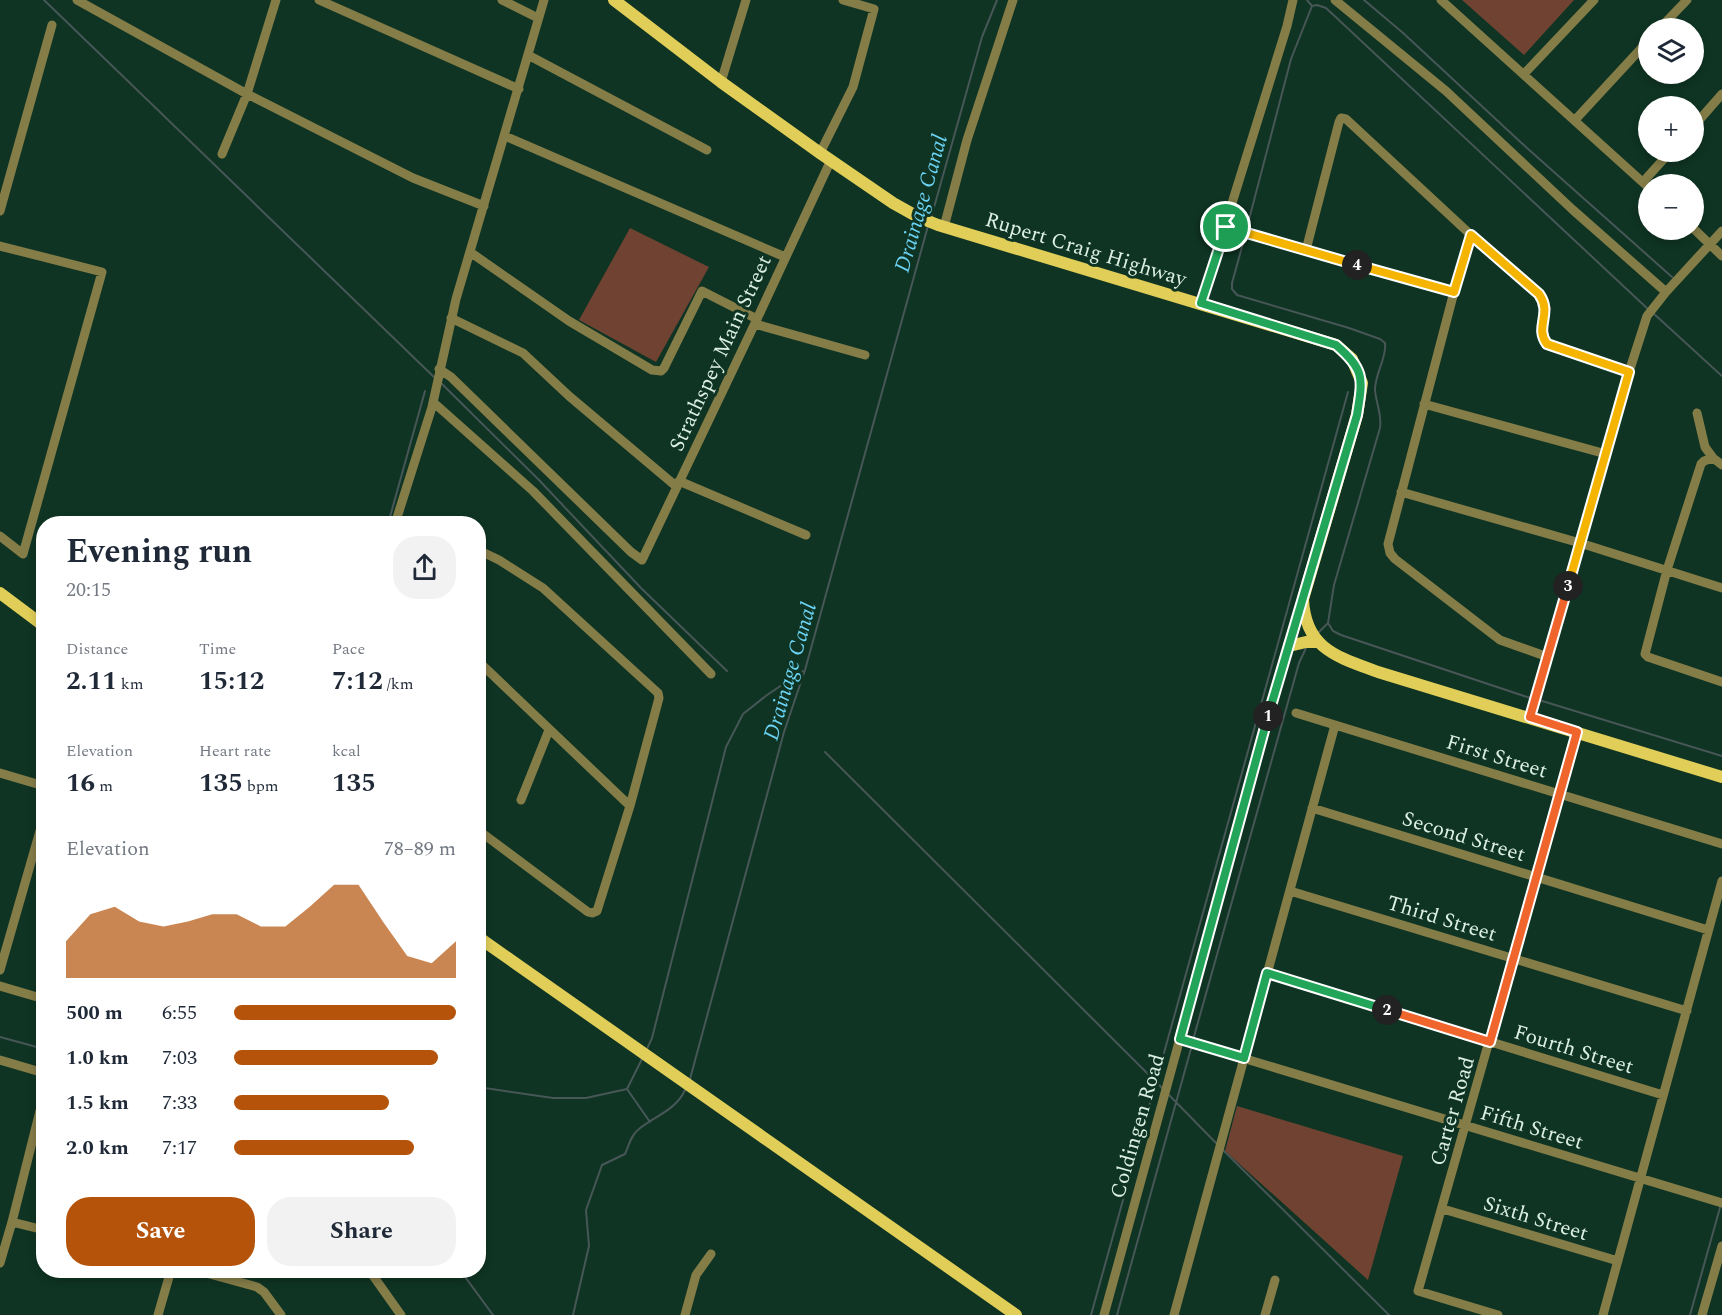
<!DOCTYPE html>
<meta charset="utf-8">
<style>
body{margin:0;font-family:Spectral,serif;background:#f2f2f3;color:#1f2937;height:100vh;display:flex;flex-direction:column;font-size:22px;white-space:nowrap}
*{box-sizing:border-box;margin:0}
p{font-size:20px;color:#747a83}
.icon{flex:none;width:33px;height:33px;fill:none;stroke:currentColor;stroke-width:2;stroke-linecap:round;stroke-linejoin:round}
.map{position:relative;flex:1;overflow:hidden}
.side{position:absolute;left:36px;top:516px;width:450px;height:762px;display:flex;flex-direction:column;background:#fff;border-radius:24px;box-shadow:0 3px 9px #0003}
.side>*{flex:none}
.controls{position:absolute;left:1638px;top:18px;display:grid;gap:12px}
.controls a{display:grid;place-items:center;width:66px;height:66px;border-radius:50%;background:#fff;box-shadow:0 3px 9px #0003;font-size:30px}
.pin{position:absolute;display:grid;place-items:center;width:51px;height:51px;color:#fff;margin:-26px;border:3px solid #fff;border-radius:50%;box-shadow:0 2px 6px #0007}
.km{position:absolute;width:30px;height:30px;margin:-15px;border-radius:50%;background:#222;color:#fff;font-size:16px;line-height:30px;text-align:center}
.round{display:grid;place-items:center;flex:none;width:63px;height:63px;border-radius:24px;background:#f2f2f3}
.head{display:flex;align-items:center;justify-content:space-between;height:102px;padding:0 30px}
h1{font-size:33px;font-weight:700;line-height:45px}
.metrics{display:grid;grid-template-columns:repeat(3,1fr);gap:9px;height:102px;padding:6px 30px}
.metrics div{display:grid;align-content:center}
.metrics b{font-size:26px;font-weight:700}
.metrics small{font-size:16px;font-weight:400}
.metrics p{font-size:16px}
.chart{height:168px;padding:12px 30px}
.chart p{display:flex;justify-content:space-between}
.chart svg{width:100%;height:108px;margin-top:6px;fill:#b45309;opacity:.7}
.primary-button{display:flex;gap:12px;margin-top:auto;padding:12px 30px}
.primary-button a{flex:1;height:69px;border-radius:24px;background:#b45309;color:#fff;font-size:24px;font-weight:700;line-height:69px;text-align:center}
.primary-button a+a{background:#f2f2f3;color:#1f2937}
ul{padding:0 30px;list-style:none;font-size:20px}
li{display:grid;grid-template-columns:96px 72px 1fr;align-items:center;height:45px}
li i{height:15px;border-radius:8px;background:#b45309}
.map>svg:first-child{display:block}
.green{fill:#6f4231}
.lines{fill:none;stroke-linecap:round;stroke-linejoin:round}
.stream{stroke:#475656;stroke-width:2}
.minor{stroke:#857d48;stroke-width:9}
.major{stroke:#e0ce58;stroke-width:12}
.split-1-casing{stroke:#fff;stroke-width:12}
.split-2-casing{stroke:#fff;stroke-width:12}
.split-3-casing{stroke:#fff;stroke-width:12}
.split-4-casing{stroke:#fff;stroke-width:12}
.split-5-casing{stroke:#fff;stroke-width:12}
.split-1{stroke:#22a559;stroke-width:8}
.split-2{stroke:#22a559;stroke-width:8}
.split-3{stroke:#f0652b;stroke-width:8}
.split-4{stroke:#f5b400;stroke-width:8}
.split-5{stroke:#f5b400;stroke-width:8}
.labels{text-anchor:middle;stroke-width:6;stroke-linejoin:round;paint-order:stroke}
.street-label{font-size:21px;fill:#dbefe4;stroke:#0f3423}
.water-label{font-size:22px;font-style:italic;fill:#6bd3f4;stroke:#0f3423}
</style>
<div class="map">
<svg width="1722" height="1315" viewBox="0 0 1722 1315">
<rect width="100%" height="100%" fill="#0f3423"/>
<path class="green" d="M1462,0H1574L1524,55Z
M630,228L709,267L656,362L579,320Z
M1237,1106L1403,1156L1368,1280L1225,1151Z"/>
<g class="lines">
<path class="stream" d="M44,0L435,378
M1307,0L1312,6
M1364,0L1402,32L1527,148L1672,277
M931,218L982,37L997,0
M1246,231L1291,59L1312,6L1317,5L1326,8L1649,310
M1245,236L1232,283V289L1237,295L1349,328L1380,339L1385,343C1387,358 1375,373 1375,390C1376,403 1382,414 1380,428L1334,585L1328,623L1333,631L1341,635L1533,699
M1653,313L1722,376
M441,383L538,479L641,588L727,671
M388,524L425,391
M1317,634L1328,623
M1539,700L1722,756
M825,752L1163,1089
M0,1037L44,1049
M1193,1040L1299,663L1306,648
M646,1051L652,1038L726,747L743,714L767,695L803,671
M690,1079L784,732L805,670L928,226
M478,1087L553,1098H586L627,1089L650,1122
M627,1089L642,1059
M1167,1093L1218,1145
M1222,1149L1389,1315
M460,1270L493,1315
M573,1315L589,1246L586,1210L602,1165L625,1154C629,1145 631,1135 639,1129C655,1116 676,1110 685,1090
M1091,1315L1348,392
M1117,1315L1192,1045
M1690,1315L1721,1204"/>
<path class="minor" d="M77,0L247,94L413,178L484,206
M319,0L519,89
M502,0L538,18
M1335,0L1446,91L1573,210L1666,292
M1441,0L1648,187
M1660,28L1687,0
M528,55L707,150
M1524,74L1594,0
M721,82L746,0
M1575,120L1648,41
M1694,126L1722,94
M505,136L785,257
M820,153L853,87L874,9L843,0
M222,154L247,94L276,0
M1643,182L1670,152
M0,211L52,25
M944,227L967,140L1013,0
M1225,227L1454,292
M1694,229L1722,256
M1471,235L1454,292L1388,544L1390,553L1395,559L1500,640L1548,657
M0,246L102,272L23,554L0,536
M1306,250L1339,122L1341,118L1346,119L1471,235L1539,294L1546,308L1542,334L1543,339L1547,344L1629,372
M470,252L569,321L652,370L661,371L664,368L702,291L757,319
M1201,303L1287,26L1293,0
M451,318L523,353L569,396L677,487
M755,324L865,355
M439,369L451,377L631,552L642,560L757,319L831,160
M433,402L533,491L711,674
M1424,404L1606,454
M1697,413L1705,447L1713,458
M1722,465L1713,458L1704,461L1701,464L1667,570L1645,654L1648,657L1722,682
M679,481L806,535
M1401,492L1580,543L1722,588
M396,520L409,524
M395,524L432,407L456,299L544,0
M478,550L499,560L543,588L658,693L659,698L630,806L597,911L592,913L588,912L478,830
M478,661L630,806
M1296,713L1722,844
M1530,717L1629,372L1647,316L1666,292L1722,231
M0,773L44,786
M521,800L549,730
M1312,808L1708,930
M1290,891L1687,1011
M0,970L44,817
M1267,973L1663,1095
M0,986L44,999
M1180,1039L1722,1203
M0,1060L44,1073
M1443,1209L1618,1261
M12,1222L44,1230
M0,1263L12,1222L44,1095
M195,1270L257,1287L264,1292L281,1315
M369,1270L401,1315
M158,1315L171,1270
M685,1315L696,1275L711,1254
M1104,1315L1279,678L1302,604
M1174,1315L1335,725
M1265,1315L1275,1280
M1498,1315L1418,1291L1577,732
M1603,1315L1722,881
M1702,1315L1722,1246"/>
<path class="major" d="M614,0L721,82L820,153L893,203L918,217L938,225L1336,345L1352,359L1362,383L1357,415L1303,599C1305,649 1338,657 1378,672L1722,777
M0,593L44,626
M1289,646L1306,642H1318
M478,937L1016,1315"/>
</g>
<g class="lines">
<defs>
<path id="split-1" d="M1226,227L1201,303L1336,345C1365,370 1363,378 1357,415L1268,716"/>
<path id="split-2" d="M1268,716L1180,1039L1244,1058L1267,973L1387,1010"/>
<path id="split-3" d="M1387,1010L1490,1042L1577,732L1530,717L1568,586"/>
<path id="split-4" d="M1357,265L1454,292L1471,235L1539,294C1553,314 1534,327 1547,344L1629,372L1568,586"/>
<path id="split-5" d="M1226,227L1357,265"/>
</defs>
<use href="#split-1" class="split-1-casing"/>
<use href="#split-2" class="split-2-casing"/>
<use href="#split-3" class="split-3-casing"/>
<use href="#split-4" class="split-4-casing"/>
<use href="#split-5" class="split-5-casing"/>
<use href="#split-1" class="split-1"/>
<use href="#split-2" class="split-2"/>
<use href="#split-3" class="split-3"/>
<use href="#split-4" class="split-4"/>
<use href="#split-5" class="split-5"/>
</g>
<g class="labels">
<g class="street-label">
<text transform="translate(1086 249) rotate(17)" y="7">Rupert Craig Highway</text>
<text transform="translate(720 353) rotate(-65)" y="7">Strathspey Main Street</text>
<text transform="translate(1497 756) rotate(17)" y="7">First Street</text>
<text transform="translate(1464 836) rotate(17)" y="7">Second Street</text>
<text transform="translate(1442 918) rotate(17)" y="7">Third Street</text>
<text transform="translate(1574 1049) rotate(17)" y="7">Fourth Street</text>
<text transform="translate(1452 1111) rotate(-74)" y="7">Carter Road</text>
<text transform="translate(1137 1126) rotate(-74)" y="7">Coldingen Road</text>
<text transform="translate(1532 1127) rotate(17)" y="7">Fifth Street</text>
<text transform="translate(1536 1218) rotate(17)" y="7">Sixth Street</text>
</g>
<g class="water-label">
<text transform="translate(920 203) rotate(-74)" y="8">Drainage Canal</text>
<text transform="translate(789 671) rotate(-74)" y="8">Drainage Canal</text>
</g>
</g>
</svg>
<div class="controls">
<a><svg class="icon" aria-label="layers" viewBox="0 0 24 24"><path d="M12 4l9 5-9 5-9-5zM3 14l9 5 9-5"/></svg></a>
<a>+</a>
<a>−</a>
</div>
<div class="pin" style="left:1226px;top:227px;background:#1e9e55"><svg class="icon" aria-label="arrive" viewBox="0 0 24 24"><path d="M6 21V4h12l-3 4 3 4H6"/></svg></div>
<b class="km" style="left:1268px;top:716px">1</b>
<b class="km" style="left:1387px;top:1010px">2</b>
<b class="km" style="left:1568px;top:586px">3</b>
<b class="km" style="left:1357px;top:265px">4</b>
<section class="side">
<div class="head"><div><h1>Evening run</h1><p>20:15</p></div><a class="round"><svg class="icon" aria-label="share" viewBox="0 0 24 24"><path d="M12 15V3M7 8l5-5 5 5M5 13v7h14v-7"/></svg></a></div>
<div class="metrics">
<div><p>Distance</p><b>2.11<small> km</small></b></div>
<div><p>Time</p><b>15:12</b></div>
<div><p>Pace</p><b>7:12<small> /km</small></b></div>
</div>
<div class="metrics">
<div><p>Elevation</p><b>16<small> m</small></b></div>
<div><p>Heart rate</p><b>135<small> bpm</small></b></div>
<div><p>kcal</p><b>135</b></div>
</div>
<div class="chart"><p><span>Elevation</span>78–89 m</p>
<svg viewBox="0 0 160 44" preserveAspectRatio="none"><path d="M0 44V29L10 18L20 15L30 21L40 23L50 21L60 18L70 18L80 23L90 23L100 15L110 6L120 6L130 21L140 35L150 38L160 29V44z"/></svg>
</div>
<ul>
<li><b>500 m</b>6:55<i style="width:100%"></i></li>
<li><b>1.0 km</b>7:03<i style="width:92%"></i></li>
<li><b>1.5 km</b>7:33<i style="width:70%"></i></li>
<li><b>2.0 km</b>7:17<i style="width:81%"></i></li>
</ul>
<div class="primary-button"><a>Save</a><a>Share</a></div>
</section>
</div>
